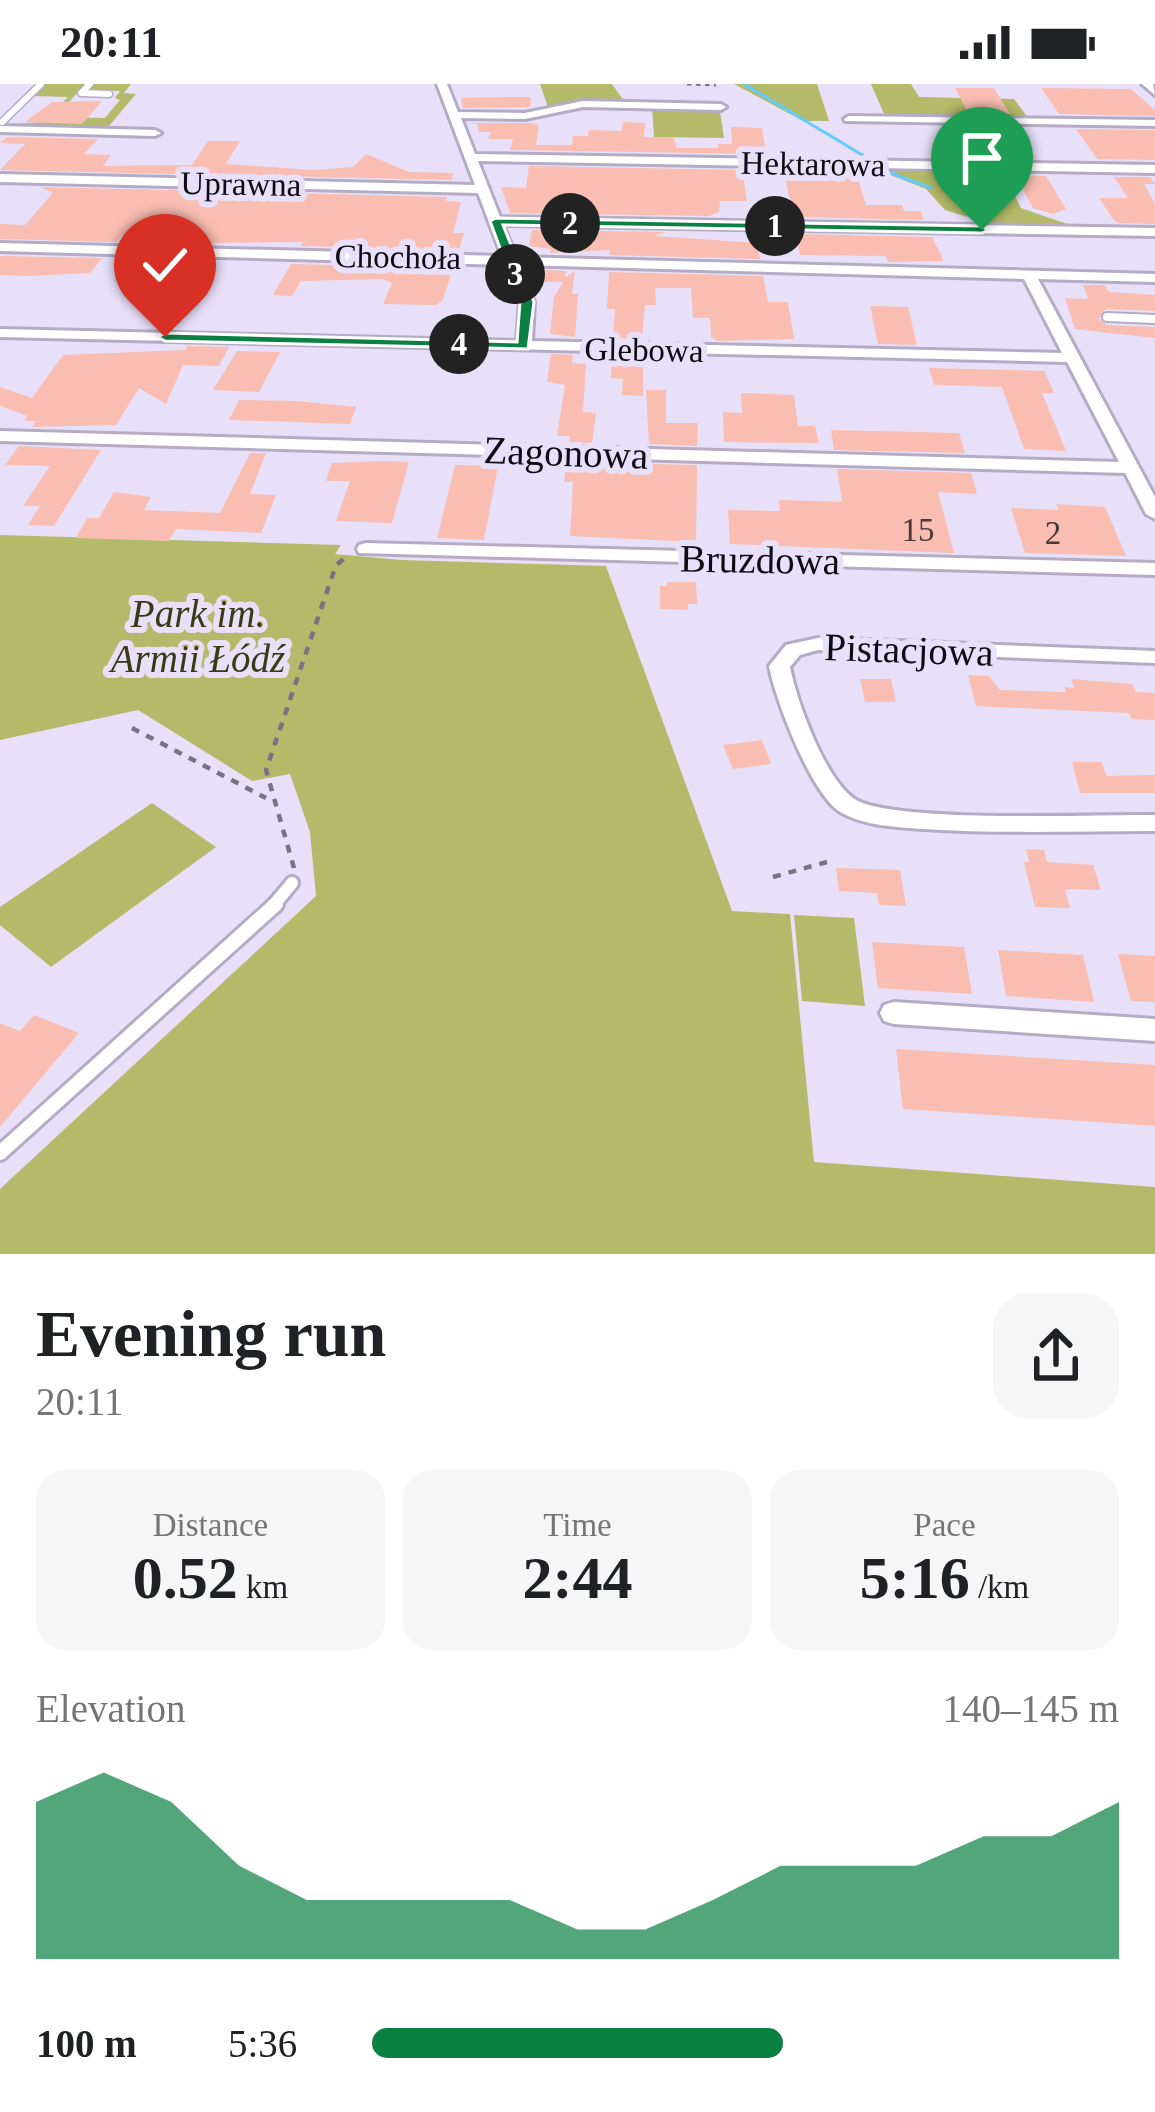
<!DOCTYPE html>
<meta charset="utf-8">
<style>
body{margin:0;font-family:Georgia,serif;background:#f6f6f6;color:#202124;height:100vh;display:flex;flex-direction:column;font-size:45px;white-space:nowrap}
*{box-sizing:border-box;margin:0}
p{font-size:39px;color:#757577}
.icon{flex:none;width:66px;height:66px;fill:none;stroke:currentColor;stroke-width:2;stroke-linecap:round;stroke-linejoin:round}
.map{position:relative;height:1170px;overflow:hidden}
.sheet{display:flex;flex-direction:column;background:#fff;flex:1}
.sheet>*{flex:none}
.pin{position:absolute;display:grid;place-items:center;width:102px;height:102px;color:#fff;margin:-123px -51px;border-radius:50% 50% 50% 0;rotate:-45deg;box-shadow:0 0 12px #0007}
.pin .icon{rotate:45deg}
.km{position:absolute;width:60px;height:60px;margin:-30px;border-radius:50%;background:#222;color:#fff;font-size:33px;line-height:60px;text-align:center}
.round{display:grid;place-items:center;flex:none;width:126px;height:126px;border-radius:36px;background:#f6f6f6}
.headline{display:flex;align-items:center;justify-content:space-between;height:204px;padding:0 36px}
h1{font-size:66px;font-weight:800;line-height:90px}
.stats{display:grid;grid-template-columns:repeat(3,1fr);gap:18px;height:204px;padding:12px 36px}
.stats div{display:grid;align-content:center;border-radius:30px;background:#f6f6f6;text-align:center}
.stats b{font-size:60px;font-weight:800}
.stats small{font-size:33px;font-weight:400}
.stats p{font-size:33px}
.chart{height:336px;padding:24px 36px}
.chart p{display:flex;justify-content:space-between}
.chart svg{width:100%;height:216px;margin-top:12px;fill:#0b8043;opacity:.7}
ul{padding:0 36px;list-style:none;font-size:39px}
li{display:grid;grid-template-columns:192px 144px 1fr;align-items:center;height:90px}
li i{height:30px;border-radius:15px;background:#0b8043}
.status{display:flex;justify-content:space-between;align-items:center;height:84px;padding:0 60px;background:#fff;direction:ltr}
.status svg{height:33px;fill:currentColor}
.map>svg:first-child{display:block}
.green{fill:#b3ba69}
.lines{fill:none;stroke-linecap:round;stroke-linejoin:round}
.stream{stroke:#62ccfc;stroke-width:3}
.building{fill:#f9bdb1}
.service-far3-casing{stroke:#b4acc4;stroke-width:9}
.service-far2-casing{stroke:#b4acc4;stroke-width:12}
.service-far1-casing{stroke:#b4acc4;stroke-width:18}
.service-casing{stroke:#b4acc4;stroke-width:20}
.minor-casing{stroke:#b4acc4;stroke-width:6}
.path-far1{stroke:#787383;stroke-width:3;stroke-dasharray:4.5 4.5;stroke-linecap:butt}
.path{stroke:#787383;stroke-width:4.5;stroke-dasharray:8 8;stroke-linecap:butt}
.service-far3{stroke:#fff;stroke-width:6}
.service-far2{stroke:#fff;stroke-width:8}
.service-far1{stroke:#fff;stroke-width:12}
.service{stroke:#fff;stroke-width:14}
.minor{fill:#fff;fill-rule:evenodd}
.route{fill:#0b8043;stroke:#fff;stroke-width:3}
.labels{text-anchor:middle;stroke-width:12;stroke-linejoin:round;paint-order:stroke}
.far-street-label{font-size:33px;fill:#0e0b13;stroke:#e8e0f9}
.number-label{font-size:33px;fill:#49383a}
.street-label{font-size:39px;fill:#0e0b13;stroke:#e8e0f9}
.park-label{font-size:39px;font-style:italic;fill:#373a12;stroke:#e8e0f9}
</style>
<div class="status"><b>20:11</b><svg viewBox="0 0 49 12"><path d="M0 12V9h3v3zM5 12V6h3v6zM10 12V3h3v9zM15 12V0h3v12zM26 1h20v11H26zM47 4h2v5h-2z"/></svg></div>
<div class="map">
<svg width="1155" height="1170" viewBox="0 0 1155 1170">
<rect width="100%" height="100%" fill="#e8e0f9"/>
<path class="green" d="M45,0H85L56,33L105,34L120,16L115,14L120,7L89,6L95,0H131L124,9L136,10L108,43L1,41L44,38L68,13L33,12Z
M540,0H612L624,17L548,23Z
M734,0H817L829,37H803Z
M871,0H911L919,13L1014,15L1028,34L885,32Z
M652,23L720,27L724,54L654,53Z
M868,82L1002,86L1021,124L1073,142L991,139L961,131L945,126L926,105Z
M0,451L341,461L335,470L401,476L606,482L732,827L790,830L814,1078L1155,1103V1170H0V1105L316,812L310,748L290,690L252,697L138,626L0,656Z
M152,719L216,763L51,883L0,841V823Z
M794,831L854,834L865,922L802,917Z"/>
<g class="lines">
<path class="stream" d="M744,0L869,75
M875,83L931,104"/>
</g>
<path class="building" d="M955,4H994L1010,30L968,29Z
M1041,4L1131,5L1155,26V32L1059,30Z
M511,13H531L530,23L463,24L461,14Z
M102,17L82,40L25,38L52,18Z
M623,38L645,39L644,53H673L677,64H718V60H732L731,43L762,44L766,70L510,66L513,55H488L491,48H479L477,40L468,39H530L539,41L536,61H572L573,52H588L589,46L622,47Z
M954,43L1016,44L1036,75L977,74L971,61H962Z
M1076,45L1155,46V76L1097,75Z
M7,53L98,55L84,70L111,71L103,82L192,81L208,57H240L226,80L314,86L353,83L366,70L409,88L453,89L452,96L0,86L25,60L0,59Z
M529,82L742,86L747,117H720L719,128L709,132L510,129L501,103L526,104Z
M784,87L856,88L866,121H902L904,127H920L924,136L793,133Z
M1015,91L1046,92L1066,125L1053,130L1033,124Z
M1114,93H1150L1155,100H1144L1155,120V140L1118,139L1113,135L1099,114H1128Z
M40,103L447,113L446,117L461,118L453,149H464L459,166L300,162L303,158L189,159L193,153L139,151H122L116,158L0,155V140L25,141L53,109Z
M532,146L665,148L654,152L757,159L760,175L610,171V166L550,169L551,165L529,162Z
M796,150L932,153L944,177L888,178L886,172L800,171Z
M0,172L102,174L90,189L27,192L0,191Z
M291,180L453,184L443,216L436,221L383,220L392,199L382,195L301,197L292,212L273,211Z
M546,186L566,187L565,194L575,187L572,210H578L575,253L550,250L554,213L563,198H543Z
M609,188L763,192L768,218H788L794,255L717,257L711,253L710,234H693L691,204H655L656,221H645L642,255L613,254L615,225H607Z
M1083,201H1104L1109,208L1155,211V227L1106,225L1099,234L1106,241L1155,243V254L1075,245L1065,214L1088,215Z
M870,222L908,223L917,261L878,260Z
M187,262L229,263L219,282L183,281L166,320L139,304L116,341L32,343L36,337H24L28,332L0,322V303L32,314L63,271L185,266Z
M237,267L280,268L259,308L213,306Z
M551,270L573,271L572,279L586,280L583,328L596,329L592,359L569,358L570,352H557L565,301L547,298Z
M612,272L643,273V312L622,311L623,295L611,294Z
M929,284L1044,287L1054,309H1042L1066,367L1024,365L1002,303L934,301Z
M646,306H666V339H698L697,362L649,360Z
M741,309L794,311L798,342H815L819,359L724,358L723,328L742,329Z
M239,316L297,317L356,323L350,340L229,336Z
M831,346L959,349L965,369L834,366Z
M19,362L101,366L54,442L28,441L40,422H23L50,382L5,381Z
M250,369H266L250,410L276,411L261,449L176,445L169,457L76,454L87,434H99L114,408L151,413L144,426L220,429Z
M383,377L409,378L392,439L336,437L350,397H326L332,379Z
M567,378L650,386V380L697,381L696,458L570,452L573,398H564Z
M455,381L498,382L484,456L437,454Z
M837,385L971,389L977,410L938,408L954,469L730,460L728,426L780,427L779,416L842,418Z
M1056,420L1105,423L1126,472L1025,469L1011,424L1059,426Z
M667,498H696L697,520H688V526L660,525V502H667Z
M968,591L989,592L1000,606L1066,608L1064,603L1074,604L1071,595L1132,600L1136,608L1155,609V636L1132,635L1129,629L976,622Z
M860,595H891L896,618H865Z
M762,656L771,680L733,685L723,661Z
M1072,678H1101L1107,692L1155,691V709H1080Z
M1026,765L1044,766L1047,778L1093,781L1101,806L1065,805L1070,824L1035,823L1024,778H1029Z
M836,784L900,786L906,822L879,821L877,809L839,807Z
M872,858L964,863L972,910L878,904Z
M998,866L1083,871L1094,918L1006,912Z
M1118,870L1155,872V918L1131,917Z
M34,931L79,949L0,1043V939L20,947Z
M896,965L1155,981V1042L903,1025Z"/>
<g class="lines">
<defs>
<path id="service-far3" d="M90,0L81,9L109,10
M2,38L41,0"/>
<path id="service-far2" d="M1107,233L1155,235"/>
<path id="service-far1" d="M272,823L292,799"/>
<path id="service" d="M0,1069L276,820"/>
<path id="minor" d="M437,0H447L458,28L525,29L583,17L721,20L726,23L721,26L583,23L525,35L461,34L475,70L1155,81V89L478,77L500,133L1155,144V152L503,141L516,173L1155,190V198L1038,195L1155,413V435L1146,430L1125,389L0,357V347L1119,378L1067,278L0,253V245L517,257L520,218L506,181L0,167V159L502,172L478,109L0,98V90L475,101ZM519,181L1024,195L1062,269L532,257L534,218Z
M1142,0H1153L1155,11Z
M849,32L1155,36V42L845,37L844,35Z
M0,42L155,46L161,49L155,52L0,48Z
M366,459L1155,479V491L359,469L357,465L359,461Z
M818,554L1155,567V579L818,566L800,571L790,583C797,618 824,692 853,714C887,740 1102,730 1155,731V747C1078,747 1000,750 923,745C897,743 865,742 842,729C812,713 775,615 769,582L786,561Z
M894,918L1155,935V957L894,940L884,937L880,929L884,921Z"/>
</defs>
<use href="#service-far3" class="service-far3-casing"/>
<use href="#service-far2" class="service-far2-casing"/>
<use href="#service-far1" class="service-far1-casing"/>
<use href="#service" class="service-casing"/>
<use href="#minor" class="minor-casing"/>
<path class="path-far1" d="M687,0L716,1"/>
<path class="path" d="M132,644L266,714
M294,784L266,686L336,481L349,471
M773,793L834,776"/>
<use href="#service-far3" class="service-far3"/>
<use href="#service-far2" class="service-far2"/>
<use href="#service-far1" class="service-far1"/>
<use href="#service" class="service"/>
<use href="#minor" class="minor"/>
</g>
<path class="route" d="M496,134L982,142L988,146L982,149L503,141L534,218L528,265L165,257L158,253L165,249L517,258L520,218L490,137Z"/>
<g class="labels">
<g class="far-street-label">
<text transform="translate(813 79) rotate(1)" y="12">Hektarowa</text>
<text transform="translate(241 99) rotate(1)" y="12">Uprawna</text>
<text transform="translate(398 172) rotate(1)" y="12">Chochoła</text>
<text transform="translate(644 265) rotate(1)" y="12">Glebowa</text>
</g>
<g class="number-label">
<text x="918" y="457">15</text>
<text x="1053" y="460">2</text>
</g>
<g class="street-label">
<text transform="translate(566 368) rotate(2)" y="14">Zagonowa</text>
<text transform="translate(760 475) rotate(1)" y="14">Bruzdowa</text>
<text transform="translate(909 565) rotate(2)" y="14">Pistacjowa</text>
</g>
<g class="park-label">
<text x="198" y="543">Park im.<tspan x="198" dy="45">Armii Łódź</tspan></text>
</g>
</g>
</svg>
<div class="pin" style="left:982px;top:146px;background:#1e9e55"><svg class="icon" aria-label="arrive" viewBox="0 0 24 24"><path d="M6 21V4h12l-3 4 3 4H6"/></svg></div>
<div class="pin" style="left:165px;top:253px;background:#d93025"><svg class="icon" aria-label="check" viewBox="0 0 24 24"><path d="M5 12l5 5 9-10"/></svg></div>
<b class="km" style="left:775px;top:142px">1</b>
<b class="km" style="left:570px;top:139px">2</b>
<b class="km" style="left:515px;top:190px">3</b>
<b class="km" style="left:459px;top:260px">4</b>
</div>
<section class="sheet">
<div class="headline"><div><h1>Evening run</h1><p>20:11</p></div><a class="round"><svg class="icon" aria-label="share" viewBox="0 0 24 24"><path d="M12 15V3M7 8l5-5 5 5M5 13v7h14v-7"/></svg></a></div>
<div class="stats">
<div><p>Distance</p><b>0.52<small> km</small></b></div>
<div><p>Time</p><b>2:44</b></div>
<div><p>Pace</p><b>5:16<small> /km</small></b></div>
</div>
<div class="chart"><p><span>Elevation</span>140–145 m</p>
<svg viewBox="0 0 160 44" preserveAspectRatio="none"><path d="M0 44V12L10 6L20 12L30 25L40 32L50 32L60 32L70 32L80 38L90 38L100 32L110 25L120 25L130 25L140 19L150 19L160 12V44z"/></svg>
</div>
<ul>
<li><b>100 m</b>5:36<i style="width:55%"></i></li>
</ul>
</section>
